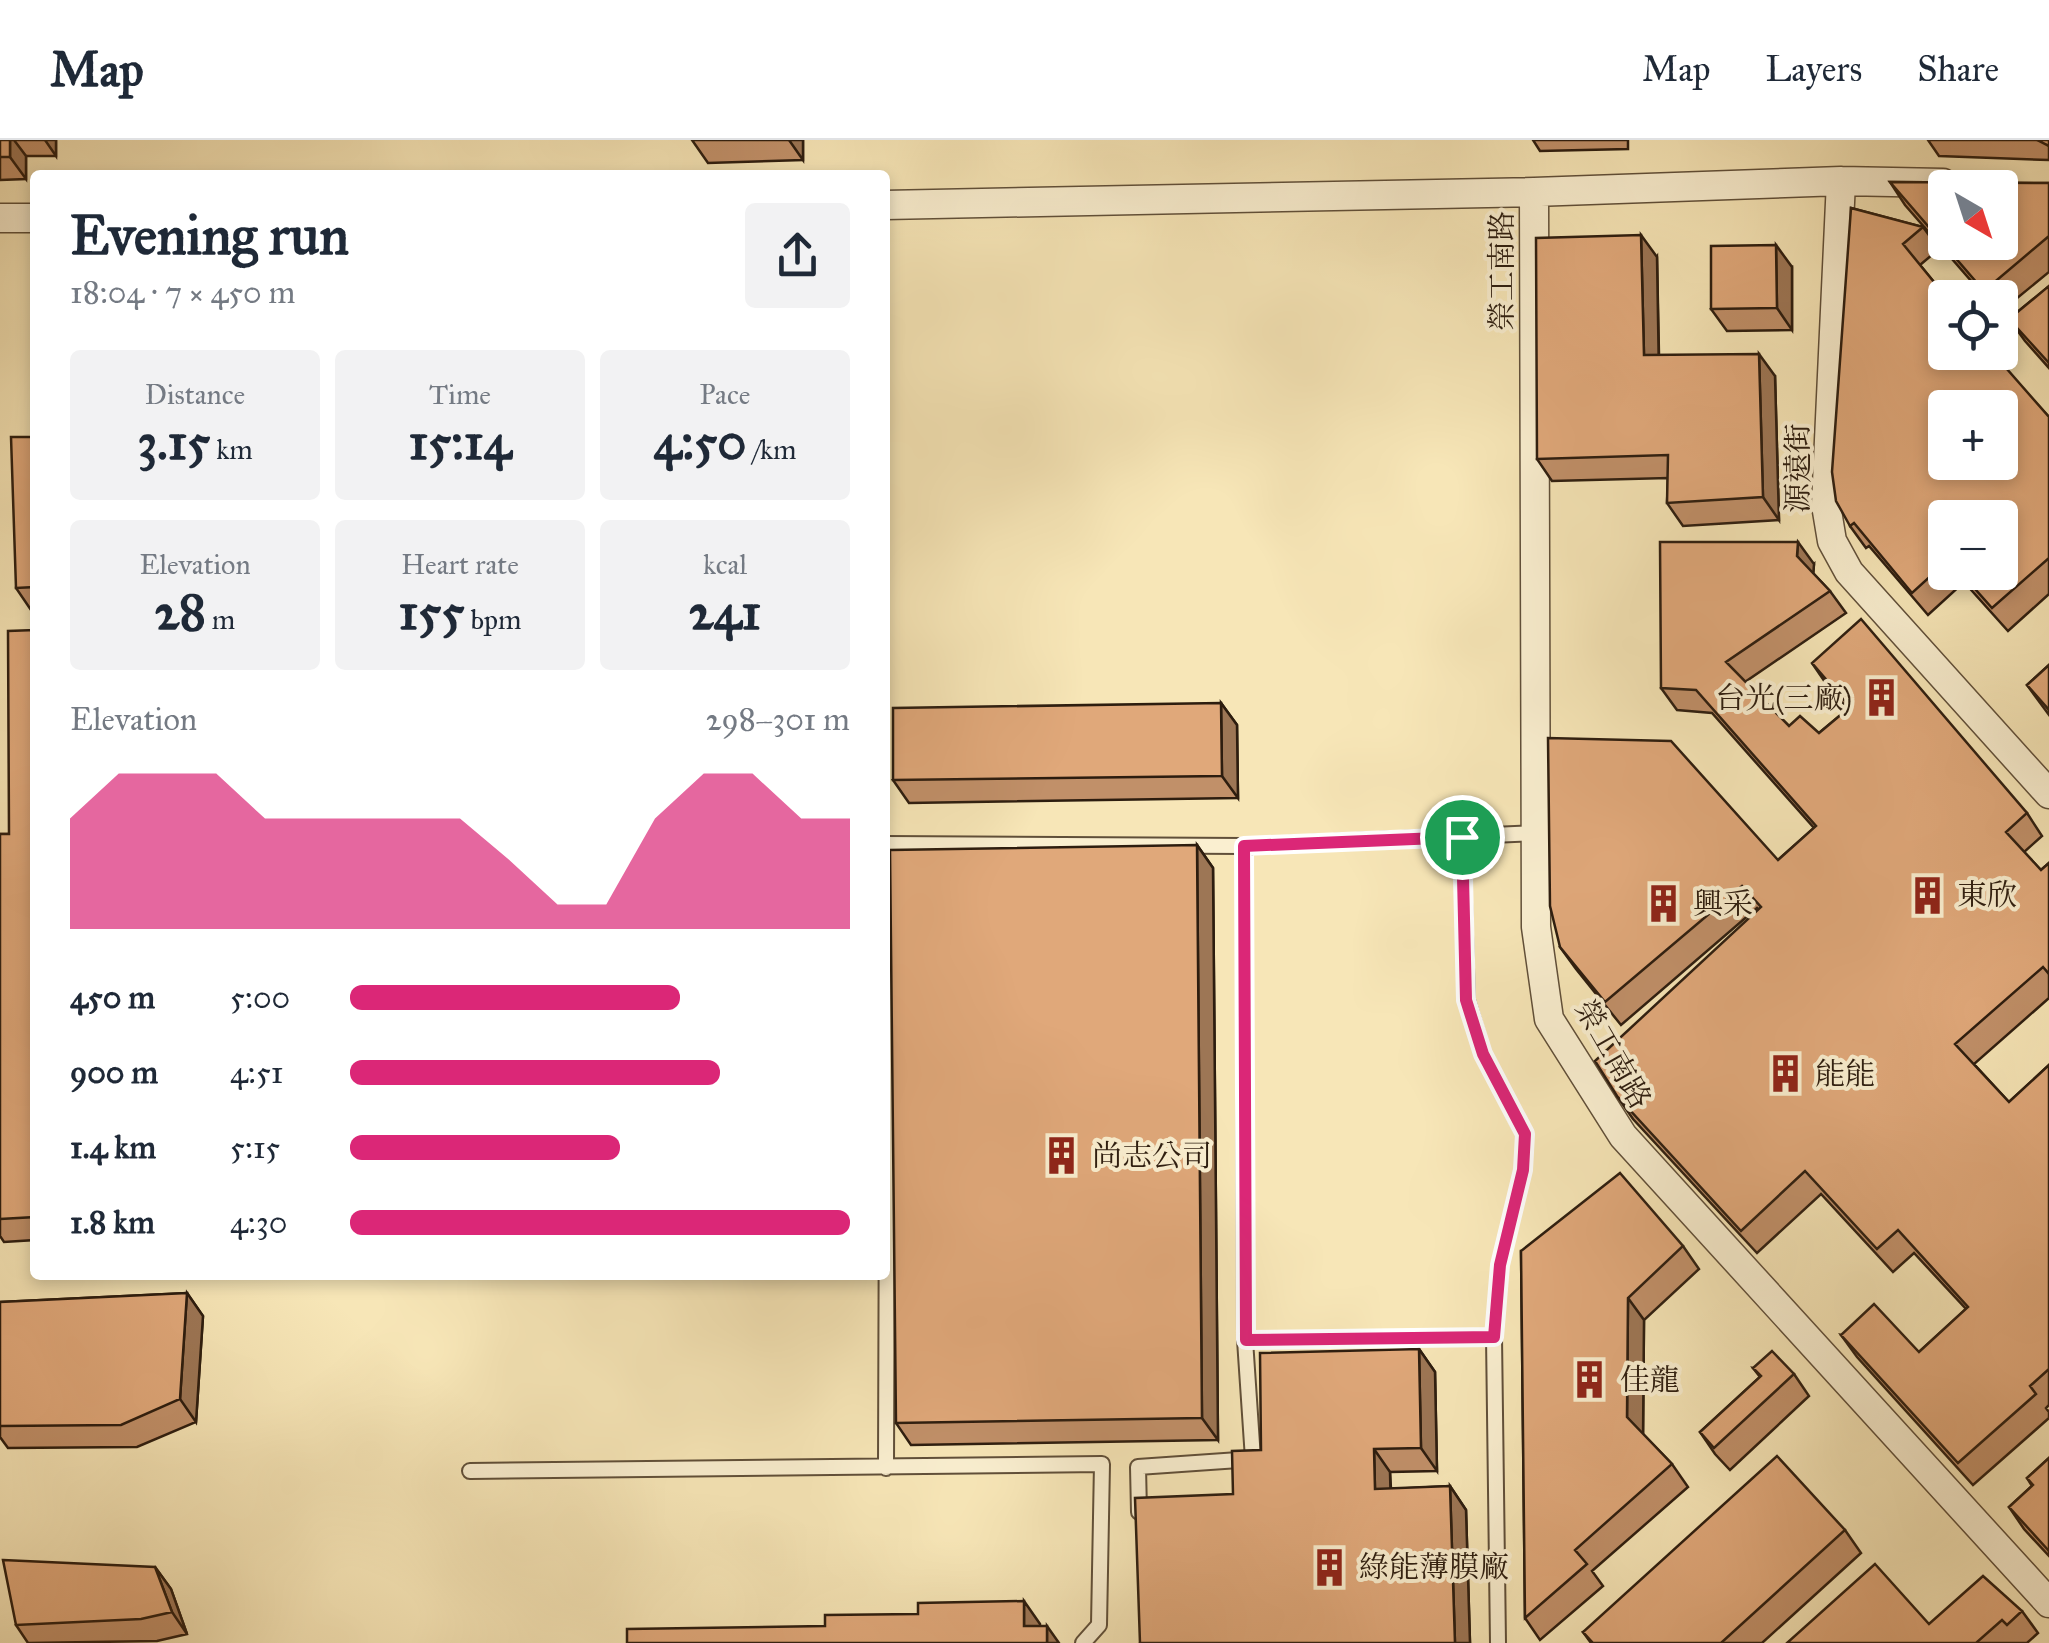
<!DOCTYPE html>
<meta charset="utf-8">
<style>
body{margin:0;font-family:"IM FELL Great Primer","Noto Serif TC",serif;background:#f2f2f3;color:#1f2937;height:100vh;display:flex;flex-direction:column;font-size:38px;white-space:nowrap}
*{box-sizing:border-box;margin:0}
p{font-size:32px;color:#747a83}
.icon{flex:none;width:55px;height:55px;fill:none;stroke:currentColor;stroke-width:2;stroke-linecap:round;stroke-linejoin:round}
.map{position:relative;flex:1;overflow:hidden}
.panel{position:absolute;left:30px;top:30px;width:860px;height:1110px;display:flex;flex-direction:column;background:#fff;border-radius:10px;box-shadow:0 5px 15px #0003}
.panel>*{flex:none}
.needle{width:65px;rotate:141deg}
.fabs{position:absolute;left:1928px;top:30px;display:grid;gap:20px}
.fabs a{display:grid;place-items:center;width:90px;height:90px;border-radius:10px;background:#fff;box-shadow:0 5px 15px #0003;font-size:50px}
.pin{position:absolute;display:grid;place-items:center;width:85px;height:85px;color:#fff;margin:-42px;border:5px solid #fff;border-radius:50%;box-shadow:0 2px 10px #0007}
.round{display:grid;place-items:center;flex:none;width:105px;height:105px;border-radius:10px;background:#f2f2f3}
.head{display:flex;align-items:center;justify-content:space-between;height:170px;padding:0 40px}
h1{font-size:55px;font-weight:700;line-height:75px}
.metrics{display:grid;grid-template-columns:repeat(3,1fr);gap:15px;height:170px;padding:10px 40px}
.metrics div{display:grid;align-content:center;border-radius:10px;background:#f2f2f3;text-align:center}
.metrics b{font-size:50px;font-weight:700}
.metrics small{font-size:28px;font-weight:400}
.metrics p{font-size:28px}
.chart{height:280px;padding:20px 40px}
.chart p{display:flex;justify-content:space-between}
.chart svg{width:100%;height:180px;margin-top:10px;fill:#db2777;opacity:.7}
ul{padding:0 40px;list-style:none;font-size:32px}
li{display:grid;grid-template-columns:160px 120px 1fr;align-items:center;height:75px}
li i{height:25px;border-radius:12px;background:#db2777}
header{display:flex;align-items:center;gap:60px;box-sizing:border-box;height:140px;padding:0 50px;background:#fff;border-bottom:2px solid #e0e1e3}
header strong{font-size:48px}
nav{display:flex;gap:55px;margin-inline-start:auto;font-size:35px}
.map>svg:first-child{display:block}
.lines{fill:none;stroke-linecap:round;stroke-linejoin:round}
.lane-casing{stroke:#604f39;stroke-width:18}
.street-casing{stroke:#604f39;stroke-width:31}
.lane{stroke:#faefd0;stroke-width:14}
.street{stroke:#faefd0;stroke-width:28}
.wall{fill:#c19069;stroke:#2d1d0f;stroke-width:2.5;fill-rule:evenodd}
.shaded-wall{fill:#9d7655;stroke:#2d1d0f;stroke-width:2.5}
.building{fill:#e0a87a;stroke:#2d1d0f;stroke-width:2.5;fill-rule:evenodd}
.route-casing{stroke:#fff;stroke-width:20}
.route{stroke:#db2777;stroke-width:12}
.labels{text-anchor:middle;stroke-width:8;stroke-linejoin:round;paint-order:stroke}
.street-label{font-size:30px;fill:#2d1d0f;stroke:#faefd0}
.poi-label{font-size:30px;fill:#2d1d0f;stroke:#faefd0;text-anchor:start}
</style>
<header>
<strong>Map</strong>
<nav><a>Map</a><a>Layers</a><a>Share</a></nav>
</header>
<div class="map">
<svg width="2049" height="1503" viewBox="0 0 2049 1503">
<rect width="100%" height="100%" fill="#f7e6b7"/>
<filter id="stains"><feTurbulence type="fractalNoise" baseFrequency=".002" numOctaves="4"/><feColorMatrix values="0 0 0 0 .2 0 0 0 0 .09 0 0 0 0 .02 0 0 0 .5 -.17"/></filter>
<radialGradient id="worn" r=".72"><stop offset=".6" stop-color="#630" stop-opacity="0"/><stop offset="1" stop-color="#630" stop-opacity=".3"/></radialGradient>
<g class="lines">
<defs>
<path id="lane" d="M1462,697L1467,860L1483,914L1525,995L1523,1030L1500,1125L1494,1197L1498,1503
M885,704L1244,706L1538,693
M1245,1200L1494,1197
M886,1328L888,704
M470,1331L1102,1324L1099,1485L1083,1503
M1139,1372L1138,1327L1253,1319L1245,1200L1244,706"/>
<path id="street" d="M1841,41L1826,365L1832,401L1849,432L2049,654
M1534,52L1536,787L1549,879L1623,996L2049,1463
M885,65L1534,52L1841,41L1943,43
M0,78H35"/>
</defs>
<use href="#lane" class="lane-casing"/>
<use href="#street" class="street-casing"/>
<use href="#lane" class="lane"/>
<use href="#street" class="street"/>
</g>
<path class="wall" d="M0,0H56V16H26V39L0,40Z
M692,0H803V20L708,23Z
M1533,0H1628V9L1540,11Z
M1928,0H2049V20L1939,16Z
M1890,42L2049,43V132L2000,172V158H1986L1905,65Z
M1851,68L1923,87L1939,109L1920,125L2012,237L2049,277V454L2008,491L1964,442L1928,475L1869,406L1866,408L1850,386ZM1945,378L2000,432H1945Z
M1657,117L1659,215L1775,236L1779,380L1683,386L1667,363L1668,338L1552,341L1537,319Z
M1792,127V190L1727,191L1711,169Z
M2049,146V228L2025,201L2009,179Z
M35,297V470H31L16,448Z
M1814,424L1813,433L1830,451L1846,473L1745,542L1789,586L1819,593L1848,569L1827,545L1812,523L2027,673L2042,696L2024,712L2041,730L2049,723V858L1974,924L2009,962L2049,925V1265L2046,1268L2049,1272V1278L1973,1345L1857,1217L1841,1195L1919,1212L1966,1169L1914,1113L1893,1132L1821,1054L1757,1113L1633,979L1617,956L1758,769L1757,768L1621,885L1576,829L1560,807L1778,720L1814,688L1712,573L1677,570L1661,548Z
M35,490V1100L4,1102L0,1096V694H9Z
M2049,525V575L2027,545Z
M1221,563L1237,585L1238,658L909,663L893,640Z
M1197,705L1213,728L1218,1300L911,1305L896,1283Z
M1683,1106L1699,1129L1644,1180L1643,1294L1672,1324L1688,1347L1592,1431L1603,1446L1540,1500L1525,1478L1521,1111Z
M187,1153L203,1176L196,1282L137,1307L8,1308L0,1297V1162Z
M1419,1209L1435,1232L1437,1331L1390,1332L1391,1349L1450,1346L1466,1370L1470,1503H1140L1261,1310Z
M1753,1228L1794,1234L1809,1256L1730,1330L1715,1314L1700,1292L1760,1237Z
M2049,1318V1416L2024,1389L2009,1367L2032,1346L2027,1338Z
M1845,1390L1861,1413L1762,1503H1591L1583,1492Z
M155,1427L171,1449L187,1494L157,1501L28,1503L16,1485Z
M2022,1471L2038,1493L2027,1503H1787Z"/>
<path class="shaded-wall" d="M10,0H14L26,16V39L10,17Z
M45,0H56V16Z
M789,0H803V20Z
M1641,95L1657,117L1659,237L1644,215Z
M1776,105L1792,127V190L1777,168Z
M1759,214L1775,236L1779,380L1763,357Z
M1798,402L1814,424L1813,438L1797,416Z
M1221,563L1237,585L1238,658L1222,636Z
M1197,705L1213,728L1218,1300L1202,1278Z
M187,1153L203,1176L196,1282L180,1259Z
M1628,1158L1644,1180L1643,1300L1627,1277Z
M1419,1209L1435,1232L1437,1331L1421,1308Z
M1374,1309L1390,1332L1391,1372L1375,1349Z
M1450,1346L1466,1370L1470,1503H1455Z
M155,1427L171,1449L187,1494L172,1472Z
M1024,1461L1040,1484V1503L1024,1486Z
M1047,1486L1059,1503H1047Z"/>
<path class="building" d="M0,0H10V17H0Z
M2037,0H2049V6Z
M1890,42L2049,43V96L1984,151ZM1945,48H2000V102H1945Z
M1851,68L1923,87L1903,104L1947,158H1945V212H1992L2049,277V418L1992,468L1960,432H2000V378H1945V423L1912,453L1854,383L1850,386L1836,361L1832,332ZM1945,268H2000V322H1945Z
M1641,95L1644,215L1759,214L1763,357L1667,363L1668,315L1537,319L1536,98Z
M1776,105L1777,168L1711,169V106Z
M2049,146V223L2009,179Z
M11,297H35V447L16,448Z
M1660,402H1798L1797,416L1830,451L1726,522L1789,586L1800,576L1819,593L1850,567L1812,523L1861,479L2027,673L2006,692L2041,730L2049,723V834L2043,827L1955,904L2009,962L2049,925V1229L2030,1246L2036,1254L1958,1323L1841,1195L1874,1164L1919,1212L1968,1167L1898,1090L1877,1109L1805,1031L1741,1091L1617,956L1595,921L1761,767L1742,746L1605,862L1560,807L1550,766L1548,598L1671,601L1778,720L1816,686L1696,550L1661,548Z
M35,490V1077L0,1079V694H9L8,491Z
M2049,525V570L2027,545Z
M1221,563L1222,636L893,640V568Z
M1197,705L1202,1278L896,1283L890,710Z
M1620,1033L1683,1106L1628,1158L1627,1277L1672,1324L1575,1410L1587,1424L1525,1478L1521,1111Z
M187,1153L180,1259L121,1285L0,1286V1162Z
M1419,1209L1421,1308L1374,1309L1375,1349L1450,1346L1455,1503H1140L1135,1358L1233,1354L1232,1311L1261,1310L1260,1213Z
M1772,1211L1794,1234L1714,1308L1700,1292L1761,1236L1753,1228Z
M1777,1316L1845,1390L1721,1503H1593L1583,1492Z
M2049,1318V1411L2009,1367L2033,1345L2027,1338Z
M3,1420L155,1427L172,1472L141,1479L16,1485Z
M1875,1424L1929,1484L1983,1436L2022,1471L2007,1485L2002,1480L1976,1503H1787Z
M1024,1461V1486H1047V1503H627V1489L825,1486V1475L918,1474V1463Z"/>
<g class="lines">
<defs>
<path id="route" d="M1462,697L1466,860L1483,914L1525,994L1523,1030L1500,1125L1494,1197L1246,1200L1244,706Z"/>
</defs>
<use href="#route" class="route-casing"/>
<use href="#route" class="route"/>
</g>
<defs>
<symbol id="building-bare" viewBox="-9 -9 18 18"><path d="M-4-6H4V6H1V3H-1V6H-4ZM-2.5-4.3h1.7v1.8h-1.7ZM.8-4.3h1.7v1.8H.8ZM-2.5-1h1.7V.8h-1.7ZM.8-1h1.7V.8H.8Z" fill="#8f2418" stroke="#faefd0" stroke-width="2.5" paint-order="stroke"/></symbol>
</defs>
<g fill-rule="evenodd">
<use href="#building-bare" x="1854" y="530" width="55" height="55"/>
<use href="#building-bare" x="1900" y="728" width="55" height="55"/>
<use href="#building-bare" x="1636" y="736" width="55" height="55"/>
<use href="#building-bare" x="1758" y="906" width="55" height="55"/>
<use href="#building-bare" x="1034" y="988" width="55" height="55"/>
<use href="#building-bare" x="1562" y="1212" width="55" height="55"/>
<use href="#building-bare" x="1302" y="1400" width="55" height="55"/>
</g>
<g class="labels">
<g class="street-label">
<text transform="translate(1502 131) rotate(-90)" y="10">榮工南路</text>
<text transform="translate(1798 328) rotate(-90)" y="10">源遠街</text>
<text transform="translate(1613 914) rotate(60)" y="10">榮工南路</text>
</g>
<g class="poi-label">
<text x="1852" y="568" text-anchor="end">台光(三廠)</text>
<text x="1957" y="765">東欣</text>
<text x="1693" y="774">興采</text>
<text x="1815" y="944">能能</text>
<text x="1092" y="1026">尚志公司</text>
<text x="1620" y="1250">佳龍</text>
<text x="1359" y="1437">綠能薄膜廠</text>
</g>
</g>
<rect width="100%" height="100%" filter="url(#stains)"/>
<rect width="100%" height="100%" fill="url(#worn)"/>
</svg>
<div class="fabs">
<a><svg class="needle" viewBox="-14 -14 28 28"><path d="M0-13l5 13h-10z" fill="#e53935"/><path d="M0 13l5-13h-10z" fill="#747a83"/></svg></a>
<a><svg class="icon" aria-label="locate" viewBox="0 0 24 24"><circle cx="12" cy="12" r="6"/><path d="M12 2v4M12 18v4M2 12h4M18 12h4"/></svg></a>
<a>+</a>
<a>−</a>
</div>
<div class="pin" style="left:1462px;top:697px;background:#1e9e55"><svg class="icon" aria-label="arrive" viewBox="0 0 24 24"><path d="M6 21V4h12l-3 4 3 4H6"/></svg></div>
<section class="panel">
<div class="head"><div><h1>Evening run</h1><p>18:04 · 7 × 450 m</p></div><a class="round"><svg class="icon" aria-label="share" viewBox="0 0 24 24"><path d="M12 15V3M7 8l5-5 5 5M5 13v7h14v-7"/></svg></a></div>
<div class="metrics">
<div><p>Distance</p><b>3.15<small> km</small></b></div>
<div><p>Time</p><b>15:14</b></div>
<div><p>Pace</p><b>4:50<small> /km</small></b></div>
</div>
<div class="metrics">
<div><p>Elevation</p><b>28<small> m</small></b></div>
<div><p>Heart rate</p><b>155<small> bpm</small></b></div>
<div><p>kcal</p><b>241</b></div>
</div>
<div class="chart"><p><span>Elevation</span>298–301 m</p>
<svg viewBox="0 0 160 44" preserveAspectRatio="none"><path d="M0 44V17L10 6L20 6L30 6L40 17L50 17L60 17L70 17L80 17L90 27L100 38L110 38L120 17L130 6L140 6L150 17L160 17V44z"/></svg>
</div>
<ul>
<li><b>450 m</b>5:00<i style="width:66%"></i></li>
<li><b>900 m</b>4:51<i style="width:74%"></i></li>
<li><b>1.4 km</b>5:15<i style="width:54%"></i></li>
<li><b>1.8 km</b>4:30<i style="width:100%"></i></li>
</ul>
</section>
</div>
